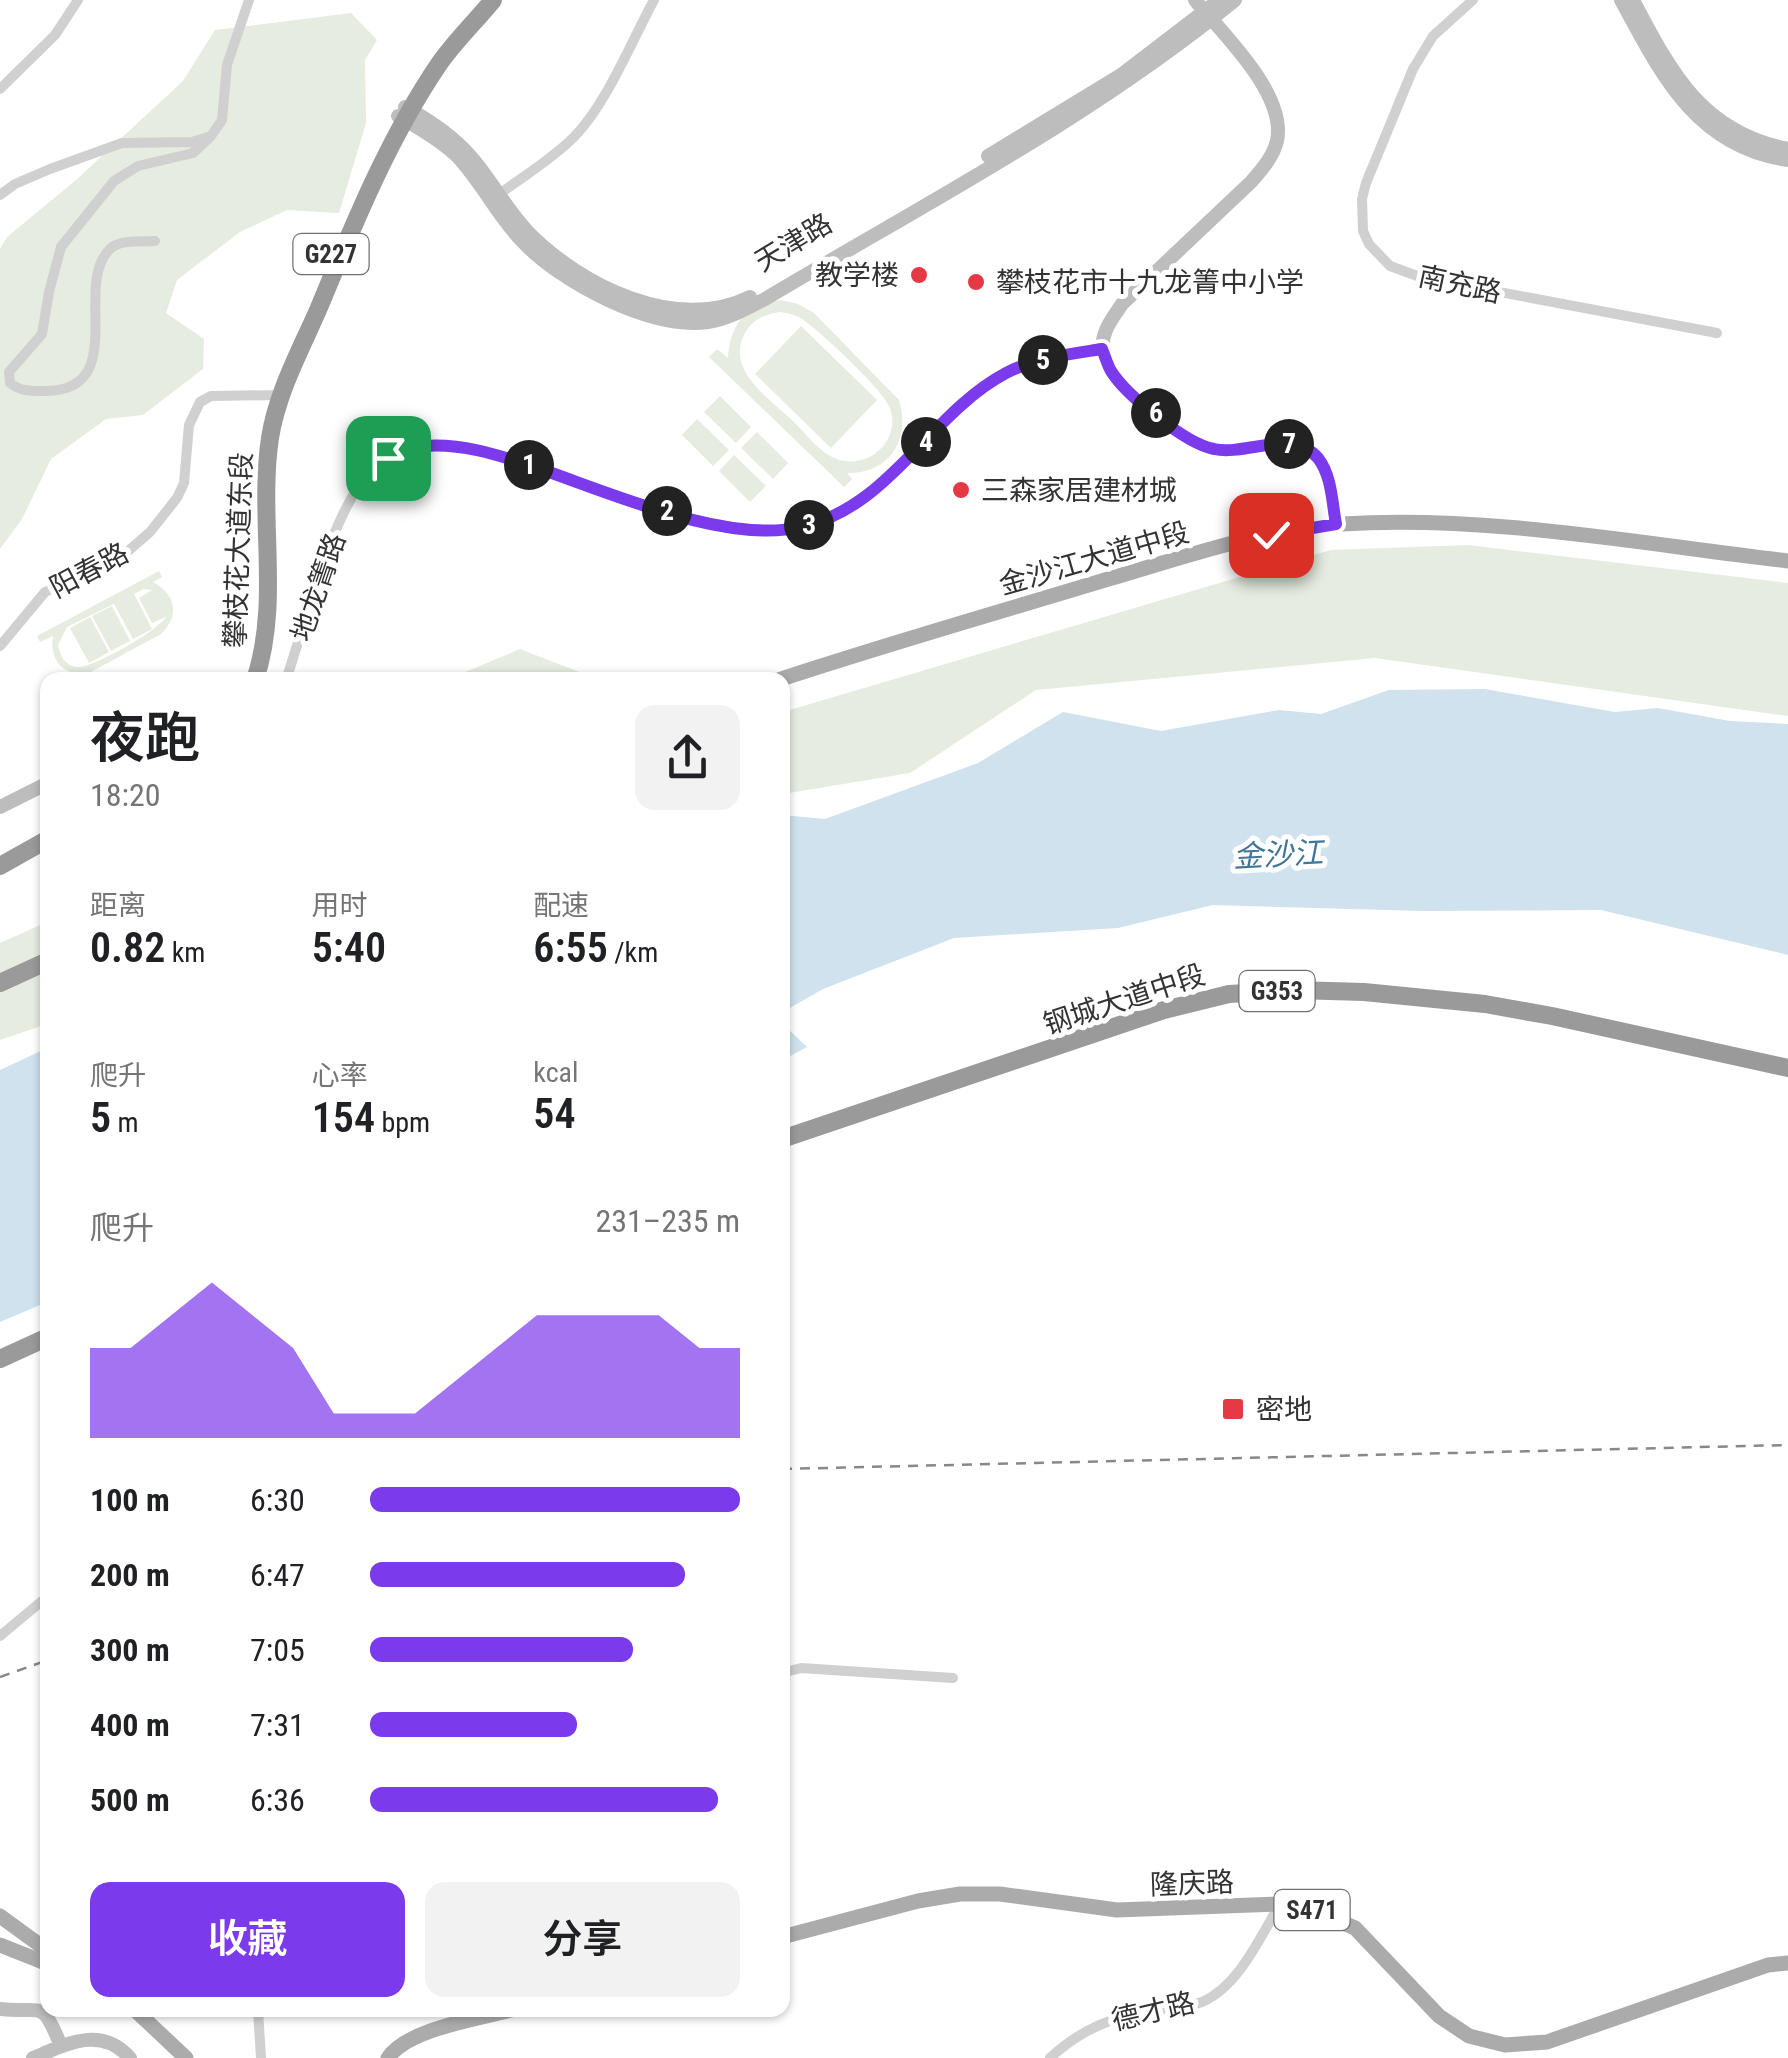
<!DOCTYPE html>
<html lang="zh">
<meta charset="utf-8">
<style>
body{margin:0;font-family:"Roboto Condensed","Noto Sans SC",sans-serif;background:#f2f2f2;color:#202124;height:100vh;display:flex;flex-direction:column;font-size:38px;white-space:nowrap}
*{box-sizing:border-box;margin:0}
p{font-size:32px;color:#757577}
.icon{flex:none;width:55px;height:55px;fill:none;stroke:currentColor;stroke-width:2;stroke-linecap:round;stroke-linejoin:round}
.map{position:relative;flex:1;overflow:hidden}
.sheet{position:absolute;left:40px;top:672px;width:750px;height:1345px;display:flex;flex-direction:column;background:#fff;border-radius:20px;box-shadow:0 2px 8px #0004}
.sheet>*{flex:none}
.pin{position:absolute;display:grid;place-items:center;width:85px;height:85px;color:#fff;margin:-42px;border-radius:20px;box-shadow:0 5px 15px #0006}
.km{position:absolute;width:50px;height:50px;margin:-25px;border-radius:50%;background:#222;color:#fff;font-size:28px;line-height:50px;text-align:center}
.round{display:grid;place-items:center;flex:none;width:105px;height:105px;border-radius:20px;background:#f2f2f2}
.head{display:flex;align-items:center;justify-content:space-between;height:170px;padding:0 50px}
h1{font-size:55px;font-weight:600;line-height:75px}
.metrics{display:grid;grid-template-columns:repeat(3,1fr);gap:15px;height:170px;padding:10px 50px}
.metrics div{display:grid;align-content:center}
.metrics b{font-size:42px;font-weight:600}
.metrics small{font-size:28px;font-weight:400}
.metrics p{font-size:28px}
.chart{height:280px;padding:20px 50px}
.chart p{display:flex;justify-content:space-between}
.chart svg{width:100%;height:180px;margin-top:10px;fill:#7c3aed;opacity:.7}
.cta{display:flex;gap:20px;margin-top:auto;padding:20px 50px}
.cta a{flex:1;height:115px;border-radius:20px;background:#7c3aed;color:#fff;font-size:40px;font-weight:600;line-height:115px;text-align:center}
.cta a+a{background:#f2f2f2;color:#202124}
ul{padding:0 50px;list-style:none;font-size:32px}
li{display:grid;grid-template-columns:160px 120px 1fr;align-items:center;height:75px}
li i{height:25px;border-radius:12px;background:#7c3aed}
.map>svg:first-child{display:block}
.green{fill:#e6ecdf;fill-rule:evenodd}
.water{fill:#cfe2ee}
.lines{fill:none;stroke-linecap:round;stroke-linejoin:round}
.street{stroke:#d0d0d0;stroke-width:10}
.secondary{stroke:#bdbdbd;stroke-width:14}
.primary{stroke:#ababab;stroke-width:15}
.highway{stroke:#9a9a9a;stroke-width:18}
.rail{stroke:#888;stroke-width:2.5;stroke-dasharray:10 8;stroke-linecap:butt}
.route-casing{stroke:#fff;stroke-width:20}
.route{stroke:#7c3aed;stroke-width:12}
.poi-dot{fill:#e63946;stroke:#fff;stroke-width:4}
.labels{text-anchor:middle;stroke-width:10;stroke-linejoin:round;paint-order:stroke}
.shield{fill:#fff;stroke:#707070;stroke-width:2.5}
.shield-label{font-size:25px;font-weight:bold;fill:#333}
.street-label{font-size:28px;fill:#333;stroke:#fff}
.poi-label{font-size:28px;fill:#333;stroke:#fff;text-anchor:start}
.water-label{font-size:30px;font-style:italic;fill:#3f7597;stroke:#fff}
</style>
<div class="map">
<svg width="1788" height="2058" viewBox="0 0 1788 2058">
<rect width="100%" height="100%" fill="#fff"/>
<path class="green" d="M351,13L377,40L365,60L366,123L339,213L287,210L240,232L177,280L166,313L204,339L203,369L143,415L106,419L51,459L22,519L0,549V249L7,237L76,180L183,81L215,30Z
M781,300L798,304L814,313L899,400C911,439 890,474 847,473L852,479L844,487L709,357L717,349L728,358C730,324 746,305 781,300ZM781,312C789,313 795,315 802,319C820,331 881,388 889,406C904,441 865,474 832,457C817,449 805,433 793,421C770,399 726,371 744,335C752,319 765,314 781,312Z
M801,326L877,400L831,448L755,374Z
M720,396L751,427L736,443L704,412Z
M697,419L729,450L713,466L682,435Z
M757,432L788,463L773,479L741,448Z
M734,455L766,486L750,502L719,471Z
M1468,545L1788,583V716L1375,658L1036,690L910,773L783,794V712L1331,550Z
M159,571L162,577L153,582C176,594 180,616 161,634L89,673C64,677 49,661 53,636L40,642L37,636ZM144,589L152,590L139,598L152,623L166,617C159,630 92,669 77,667C64,665 60,656 58,645L67,627Z
M134,594L152,629L133,639L114,604Z
M112,606L130,641L111,651L92,616Z
M90,617L109,652L89,663L70,628Z
M520,649L600,680H446Z
M47,922V1024L0,1040V943Z"/>
<path class="water" d="M1485,689L1615,712L1658,708L1730,721L1788,724V955L1601,910L1423,911L1213,905L1118,928L954,938L823,989L783,1012L786,1027L807,1047L783,1060V815L825,819L978,763L1063,712L1161,731L1279,710L1321,714L1389,690Z
M47,1048V1302L0,1322V1070Z"/>
<g class="lines">
<path class="street" d="M1473,0L1433,36L1413,69L1366,183L1362,199L1363,231L1369,244L1390,266L1420,277L1717,333
M0,89L55,35L78,0
M0,195L15,184L50,169L122,143L192,142L211,136L222,120L227,65L249,0
M498,195C524,176 552,159 574,137C607,103 631,42 654,0
M155,241C142,242 120,239 110,249C72,285 130,389 47,391C33,391 21,392 10,383L9,372L42,334L49,292L61,247L114,181L138,166L193,153L211,136
M0,646L45,592L119,559L150,532L177,498L184,483L189,425L200,402L211,396L281,395
M286,680C305,624 326,536 357,489C371,469 394,453 418,447C451,439 490,453 521,463C595,487 731,548 805,526C900,498 928,413 1007,373C1036,358 1071,354 1102,349
M0,1636L48,1596
M782,1673L801,1668L953,1678
M258,2010L261,2058
M1050,2058C1081,2029 1114,2016 1155,2010C1170,2008 1188,2007 1202,2002C1239,1986 1260,1937 1280,1904"/>
<path class="secondary" d="M1195,0C1223,34 1287,94 1277,141C1273,157 1262,169 1252,181L1122,304C1112,319 1100,333 1103,352C1110,384 1184,444 1216,450C1244,454 1279,434 1306,449C1331,462 1332,500 1337,524
M1621,0C1661,74 1696,147 1788,160
M1633,0C1671,72 1701,132 1788,149
M405,107C429,120 454,137 472,158C492,181 506,209 528,232C581,286 676,333 750,297
M398,116C418,127 439,139 456,155C481,181 497,215 522,241C560,282 651,330 708,322C729,319 747,308 765,299C924,204 1091,118 1235,0
M988,156L1121,75L1219,0
M0,807L48,783
M0,2009C44,2014 41,1997 61,2046
M33,2058C67,2044 101,2025 130,2058"/>
<path class="primary" d="M778,680C887,644 996,613 1105,580C1182,558 1262,529 1342,524C1490,515 1641,544 1788,561
M0,1916L48,1951
M782,1937L918,1901L960,1894H1000L1117,1910L1280,1904L1313,1910L1355,1928L1439,2016L1469,2036L1505,2045L1547,2042L1768,1965L1788,1963
M0,1945L48,1964
M135,2010L186,2058
M388,2058C407,2029 478,2019 511,2010"/>
<path class="highway" d="M255,680C281,601 258,519 270,438C277,393 300,351 318,310C353,226 388,139 439,64C455,41 476,21 493,0
M0,866L48,839
M0,983L48,961
M782,1139L1164,1010L1229,994L1295,990L1364,992L1485,1004L1552,1016L1788,1068
M0,1359L48,1337"/>
<path class="rail" d="M782,1469L1788,1445
M0,1677L48,1660"/>
</g>
<g class="lines">
<defs>
<path id="route" d="M388,458C400,454 412,447 424,446C460,443 495,454 529,465C604,490 724,545 801,527C891,507 929,414 1006,373C1035,358 1071,354 1102,349C1105,356 1107,364 1111,371C1126,395 1186,444 1214,449C1246,456 1292,428 1318,458C1332,476 1332,503 1336,524L1271,535"/>
</defs>
<use href="#route" class="route-casing"/>
<use href="#route" class="route"/>
</g>
<g class="poi-dot">
<circle cx="919" cy="275" r="10"/>
<circle cx="976" cy="282" r="10"/>
<circle cx="961" cy="490" r="10"/>
<rect x="1221" y="1397" width="24" height="24" rx="5"/>
</g>
<g class="labels">
<g class="shield">
<rect x="293.5" y="234" width="75" height="40" rx="8"/>
<rect x="1239.5" y="971" width="75" height="40" rx="8"/>
<rect x="1274.5" y="1890" width="75" height="40" rx="8"/>
</g>
<g class="shield-label">
<text x="331" y="263">G227</text>
<text x="1277" y="1000">G353</text>
<text x="1312" y="1919">S471</text>
</g>
<g class="street-label">
<text transform="translate(793 242) rotate(-31)" y="10">天津路</text>
<text transform="translate(1460 284) rotate(12)" y="10">南充路</text>
<text transform="translate(238 550) rotate(-88)" y="10">攀枝花大道东段</text>
<text transform="translate(1094 558) rotate(-16)" y="10">金沙江大道中段</text>
<text transform="translate(89 570) rotate(-28)" y="10">阳春路</text>
<text transform="translate(318 587) rotate(-71)" y="10">地龙箐路</text>
<text transform="translate(1124 999) rotate(-18)" y="10">钢城大道中段</text>
<text transform="translate(1192 1883) rotate(-2)" y="10">隆庆路</text>
<text transform="translate(1153 2011) rotate(-13)" y="10">德才路</text>
</g>
<g class="poi-label">
<text x="899" y="285" text-anchor="end">教学楼</text>
<text x="996" y="292">攀枝花市十九龙箐中小学</text>
<text x="981" y="500">三森家居建材城</text>
<text x="1256" y="1419">密地</text>
</g>
<g class="water-label">
<text transform="translate(1278 855) rotate(-3)" y="10">金沙江</text>
</g>
</g>
</svg>
<div class="pin" style="left:388px;top:458px;background:#1e9e55"><svg class="icon" aria-label="arrive" viewBox="0 0 24 24"><path d="M6 21V4h12l-3 4 3 4H6"/></svg></div>
<div class="pin" style="left:1271px;top:535px;background:#d93025"><svg class="icon" aria-label="check" viewBox="0 0 24 24"><path d="M5 12l5 5 9-10"/></svg></div>
<b class="km" style="left:529px;top:465px">1</b>
<b class="km" style="left:667px;top:511px">2</b>
<b class="km" style="left:809px;top:525px">3</b>
<b class="km" style="left:926px;top:442px">4</b>
<b class="km" style="left:1043px;top:360px">5</b>
<b class="km" style="left:1156px;top:413px">6</b>
<b class="km" style="left:1289px;top:444px">7</b>
<section class="sheet">
<div class="head"><div><h1>夜跑</h1><p>18:20</p></div><a class="round"><svg class="icon" aria-label="share" viewBox="0 0 24 24"><path d="M12 15V3M7 8l5-5 5 5M5 13v7h14v-7"/></svg></a></div>
<div class="metrics">
<div><p>距离</p><b>0.82<small> km</small></b></div>
<div><p>用时</p><b>5:40</b></div>
<div><p>配速</p><b>6:55<small> /km</small></b></div>
</div>
<div class="metrics">
<div><p>爬升</p><b>5<small> m</small></b></div>
<div><p>心率</p><b>154<small> bpm</small></b></div>
<div><p>kcal</p><b>54</b></div>
</div>
<div class="chart"><p><span>爬升</span>231–235 m</p>
<svg viewBox="0 0 160 44" preserveAspectRatio="none"><path d="M0 44V22L10 22L20 14L30 6L40 14L50 22L60 38L70 38L80 38L90 30L100 22L110 14L120 14L130 14L140 14L150 22L160 22V44z"/></svg>
</div>
<ul>
<li><b>100 m</b>6:30<i style="width:100%"></i></li>
<li><b>200 m</b>6:47<i style="width:85%"></i></li>
<li><b>300 m</b>7:05<i style="width:71%"></i></li>
<li><b>400 m</b>7:31<i style="width:56%"></i></li>
<li><b>500 m</b>6:36<i style="width:94%"></i></li>
</ul>
<div class="cta"><a>收藏</a><a>分享</a></div>
</section>
</div>
